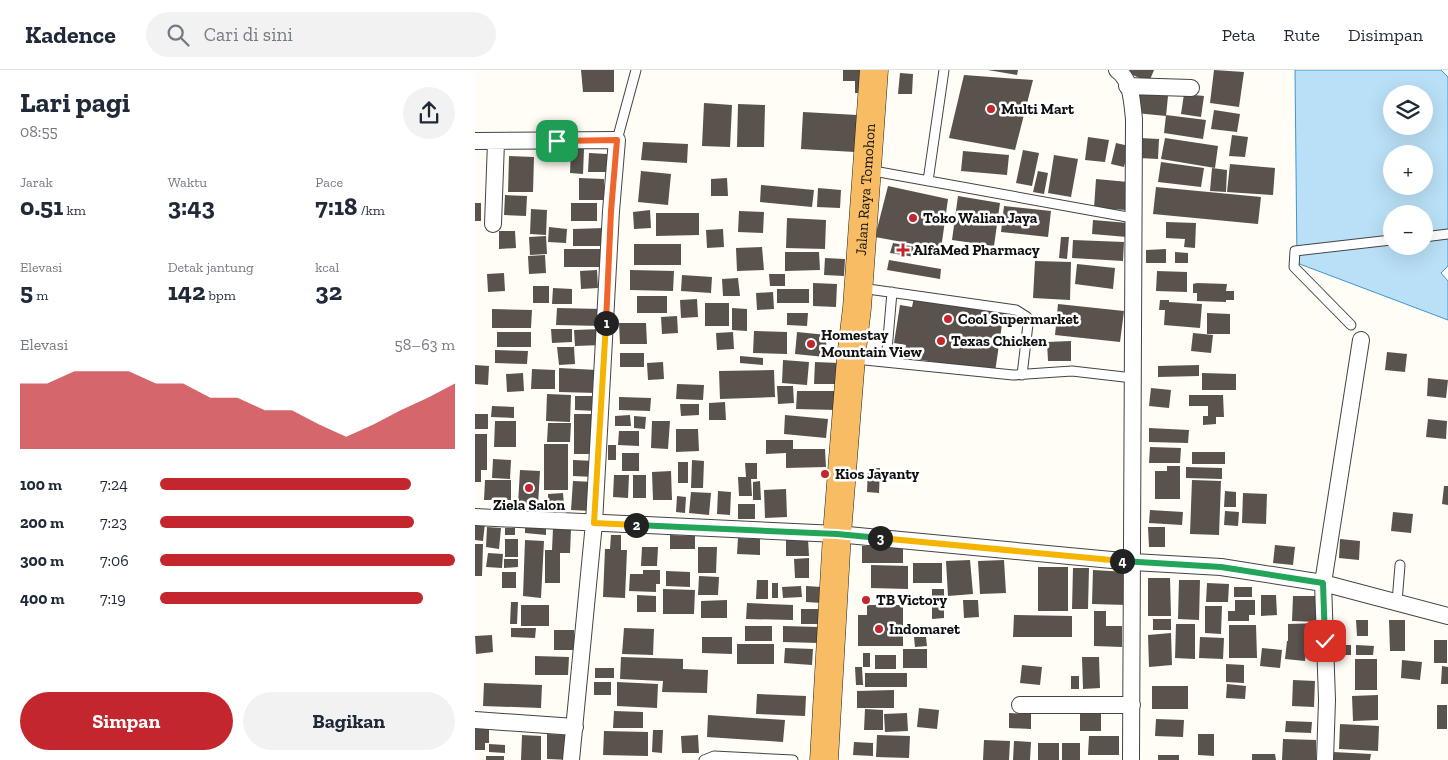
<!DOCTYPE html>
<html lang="id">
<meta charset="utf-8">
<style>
body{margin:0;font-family:"Zilla Slab",serif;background:#f2f2f3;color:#1f2937;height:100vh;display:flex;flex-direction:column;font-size:19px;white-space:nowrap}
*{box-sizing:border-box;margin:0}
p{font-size:16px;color:#747a83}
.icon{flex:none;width:28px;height:28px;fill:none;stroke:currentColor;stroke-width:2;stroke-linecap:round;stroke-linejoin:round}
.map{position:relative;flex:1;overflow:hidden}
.sheet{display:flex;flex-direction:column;background:#fff;width:475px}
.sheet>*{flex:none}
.controls{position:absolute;left:908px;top:15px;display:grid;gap:10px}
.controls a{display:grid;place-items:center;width:50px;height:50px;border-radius:50%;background:#fff;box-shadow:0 5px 20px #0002;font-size:25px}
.pin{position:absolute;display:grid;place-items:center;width:42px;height:42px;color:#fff;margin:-21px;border-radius:10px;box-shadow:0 2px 8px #0006}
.km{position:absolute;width:25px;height:25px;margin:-12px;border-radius:50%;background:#222;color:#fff;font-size:14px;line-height:25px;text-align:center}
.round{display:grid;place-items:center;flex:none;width:52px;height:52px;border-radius:26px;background:#f2f2f3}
.summary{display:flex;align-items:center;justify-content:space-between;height:85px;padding:0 20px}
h1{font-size:28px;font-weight:800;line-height:38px}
.metrics{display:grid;grid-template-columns:repeat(3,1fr);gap:8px;height:85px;padding:5px 20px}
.metrics div{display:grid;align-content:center}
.metrics b{font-size:25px;font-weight:800}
.metrics small{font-size:14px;font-weight:400}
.metrics p{font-size:14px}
.chart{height:140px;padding:10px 20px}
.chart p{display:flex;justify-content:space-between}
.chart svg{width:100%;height:90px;margin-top:5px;fill:#c4262e;opacity:.7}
.cta{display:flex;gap:10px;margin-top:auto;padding:10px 20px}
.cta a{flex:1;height:58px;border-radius:30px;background:#c4262e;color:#fff;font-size:20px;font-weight:800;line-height:58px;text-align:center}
.cta a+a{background:#f2f2f3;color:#1f2937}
ul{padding:0 20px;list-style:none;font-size:16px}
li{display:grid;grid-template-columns:80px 60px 1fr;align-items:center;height:38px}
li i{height:12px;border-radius:6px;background:#c4262e}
header{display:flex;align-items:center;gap:30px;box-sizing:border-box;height:70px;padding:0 25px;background:#fff;border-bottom:1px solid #e0e1e3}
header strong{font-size:24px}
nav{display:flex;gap:28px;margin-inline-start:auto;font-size:18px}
.search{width:350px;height:45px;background:#f2f2f3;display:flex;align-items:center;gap:12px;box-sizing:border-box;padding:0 18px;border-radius:28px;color:#747a83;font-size:19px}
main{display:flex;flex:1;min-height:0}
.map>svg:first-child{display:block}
.water{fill:#b9e0f7;stroke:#3f96cf;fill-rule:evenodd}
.building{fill:#5a524d}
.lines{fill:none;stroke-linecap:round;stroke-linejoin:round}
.service-casing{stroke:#444;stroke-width:11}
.minor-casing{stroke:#444;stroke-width:18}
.trunk-casing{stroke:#222;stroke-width:29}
.service{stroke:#fff;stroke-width:9}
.minor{stroke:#fff;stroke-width:16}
.trunk{stroke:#f7bc64;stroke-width:28}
.split-1-casing{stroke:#fff;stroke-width:10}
.split-2-casing{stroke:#fff;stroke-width:10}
.split-3-casing{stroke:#fff;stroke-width:10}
.split-4-casing{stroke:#fff;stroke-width:10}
.split-5-casing{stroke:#fff;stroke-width:10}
.split-1{stroke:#f0652b;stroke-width:6}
.split-2{stroke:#f5b400;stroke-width:6}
.split-3{stroke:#22a559;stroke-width:6}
.split-4{stroke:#f5b400;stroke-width:6}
.split-5{stroke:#22a559;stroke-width:6}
.poi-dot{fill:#c4262e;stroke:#fff;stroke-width:2}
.labels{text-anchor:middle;stroke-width:5;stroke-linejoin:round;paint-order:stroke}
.poi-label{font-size:15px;font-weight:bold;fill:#111;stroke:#fff;text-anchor:start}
.street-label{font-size:15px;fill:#111;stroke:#fff}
</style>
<header>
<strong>Kadence</strong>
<div class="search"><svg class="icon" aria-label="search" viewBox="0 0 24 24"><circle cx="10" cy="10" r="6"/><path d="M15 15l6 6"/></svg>Cari di sini</div>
<nav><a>Peta</a><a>Rute</a><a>Disimpan</a></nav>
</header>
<main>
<section class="sheet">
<div class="summary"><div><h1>Lari pagi</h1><p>08:55</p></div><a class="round"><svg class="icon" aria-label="share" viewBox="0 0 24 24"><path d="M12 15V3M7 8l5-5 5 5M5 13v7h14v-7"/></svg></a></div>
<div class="metrics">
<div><p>Jarak</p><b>0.51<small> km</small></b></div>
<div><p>Waktu</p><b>3:43</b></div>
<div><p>Pace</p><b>7:18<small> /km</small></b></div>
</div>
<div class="metrics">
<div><p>Elevasi</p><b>5<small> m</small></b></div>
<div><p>Detak jantung</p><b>142<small> bpm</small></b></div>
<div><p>kcal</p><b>32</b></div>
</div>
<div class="chart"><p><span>Elevasi</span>58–63 m</p>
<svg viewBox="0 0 160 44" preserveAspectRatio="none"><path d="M0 44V12L10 12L20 6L30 6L40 6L50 12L60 12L70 19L80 19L90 25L100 25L110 32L120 38L130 32L140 25L150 19L160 12V44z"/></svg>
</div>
<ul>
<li><b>100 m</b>7:24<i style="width:85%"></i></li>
<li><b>200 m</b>7:23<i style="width:86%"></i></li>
<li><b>300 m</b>7:06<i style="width:100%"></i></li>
<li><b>400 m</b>7:19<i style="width:89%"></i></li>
</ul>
<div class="cta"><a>Simpan</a><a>Bagikan</a></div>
</section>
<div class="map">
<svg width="973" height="690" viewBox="0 0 973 690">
<rect width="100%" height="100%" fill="#fffdf5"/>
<path class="water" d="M820,0H966L973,7V196L966,203L973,211V250L822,193ZM916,24H949V56H916ZM916,84H949V116H916ZM916,144H949V176H916Z"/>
<path class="building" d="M106,0H139V22H108Z
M368,0H391V23H380V11H368Z
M513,0H543L542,5Z
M654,0H679L674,12L653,3Z
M739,0L769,2L764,37L735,33Z
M425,3L438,4L437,24H423Z
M489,5L558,10L540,80L474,68Z
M663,23L693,26L691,46L661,43Z
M709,24L729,26L726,47L706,44Z
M229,33L257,35L255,77L227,76Z
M263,34L290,35L289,77H262Z
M739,40L765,44L762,62L736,59Z
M328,42L382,45L380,82L326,79Z
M691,45L731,50L728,69L689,63Z
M757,65L773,67L770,87L754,86Z
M613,67L634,70L630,92L610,90Z
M665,68L684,69L683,89L664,88Z
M690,68L743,76L740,98L686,89Z
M168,72L213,74L212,93L166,90Z
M641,73L654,76L649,97L636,94Z
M96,78L109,79L108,104L95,103Z
M548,80L564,83L557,116L541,113Z
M488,81L534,85L532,105L486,101Z
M114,83L132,84V102H113Z
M579,85L603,89L596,127L573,123Z
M34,86L59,87L58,122H33Z
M686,92L729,98L726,117L683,112Z
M755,94L800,98L798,125L752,122Z
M737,98L752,100L751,122L735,121Z
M166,101L196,104L193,135L163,132Z
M563,101L573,103L569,124L558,122Z
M104,108L129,109V130H104Z
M252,108L253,126H236V109Z
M621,109L653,112L651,140L619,138Z
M286,115L339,120L337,137L285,132Z
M413,116L473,129L466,179L400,167Z
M681,117L786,127L783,154L678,144Z
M343,118L366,120L365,138L342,137Z
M30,125L52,126L51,146L29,145Z
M483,126L525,133L519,176L477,170Z
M0,133H6V151H0Z
M96,133H122V151H96Z
M529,136L576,141L573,167L526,162Z
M56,139L72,140L71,165L55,164Z
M175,140L176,158L159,159L158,142Z
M264,141L289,142L288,163L263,162Z
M181,143H224V165L181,166Z
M312,148L351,150L350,179L311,178Z
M618,150L653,153L652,167L617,164Z
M691,152L721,153L720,178L709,177L710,169L691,168Z
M74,157L92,159L91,173L73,172Z
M129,158V176H98V159Z
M248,159L249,177L232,178L231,160Z
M24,161H40L41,178L24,179Z
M71,166L72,184L55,185L54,167Z
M586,167H594L592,189L584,188Z
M598,170L649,172L648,191L597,188Z
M418,173L441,177L440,187L415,183Z
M159,174H206V195H159Z
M287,177L289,200L262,201L261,178Z
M89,179H129V197H89Z
M691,179V193H671V180Z
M310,182H344L345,200L310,201Z
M700,182L713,183V193H700Z
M70,185L71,203L54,204L53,186Z
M350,188L370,189L369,206L349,205Z
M414,190L466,199L465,209L412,200Z
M560,191L596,192L595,230L558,228Z
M602,194L640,198L638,219L600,214Z
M122,200L123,218L106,219L105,201Z
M155,200L199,201L198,221L155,220Z
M682,201L712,202V222L681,221Z
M29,203L30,221L13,222L12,204Z
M294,204H310V216H295Z
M207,205L237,207L236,223L206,221Z
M263,208L265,226H248L247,209Z
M338,213L362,214L361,237L338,236Z
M722,213L752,214L751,221H759V230H751V232L722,231V223H718V214Z
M58,216H74V233H58Z
M78,218L97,219V234H77Z
M302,219H334V233H302Z
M298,222L299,239L282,240L281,223Z
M162,226H192V243H162Z
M439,227L529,241L520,302L429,287L431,275L419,273L425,235L437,237Z
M222,229L223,247L206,248L205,230Z
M685,230H694V232L727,234L725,258L689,255L690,240H684Z
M230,233H254V256H230Z
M583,234L649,241L645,272L580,265Z
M82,238L127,239V256L81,255Z
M257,238L272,239V261L257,260Z
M17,239L57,240L56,258H17Z
M312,243H333L332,256L312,255Z
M732,243L755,244V264H732Z
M202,246L203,263L187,264L186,247Z
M144,253H171L172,274H145Z
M76,259H97V272L77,273Z
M126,259L127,275L100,276L99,260Z
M279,261L312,262V284L278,283Z
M22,262H56V277H22Z
M258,262L259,279L242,280L241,263Z
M322,262L352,265L350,287L320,284Z
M718,263L738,265L736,283L716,281Z
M596,271V291H573L572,272Z
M82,277H99L100,294L84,295Z
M20,280L53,281L52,294L20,293Z
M912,282L932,284L930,302L910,300Z
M145,283H169V297H145Z
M265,286L288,288V295L265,293Z
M308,290L334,292L332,315L307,313Z
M188,292L189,309L173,310L172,293Z
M340,292L364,293L363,314H339Z
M0,295L14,296L13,315L0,314Z
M724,295V306L683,307V296Z
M84,298L122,300V323L84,322Z
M57,299L80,300V319H56Z
M299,300L300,327L245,329L244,301Z
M48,303L49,321L32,322L31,304Z
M727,303L761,304V320H727Z
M953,308L973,310L971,328L952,326Z
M202,314L229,315L228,330L201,329Z
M302,316H318L319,333L303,334Z
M676,318L696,320L694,338L674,336Z
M322,321H362V340L321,339Z
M72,324L96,325L95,352L71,351Z
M714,325H748L749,347H741V354L728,355V346H733V336H714Z
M100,326H121V341L100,340Z
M144,327L176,328L175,341L144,340Z
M250,332L251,350H234V333Z
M205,334H224V345L206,346Z
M17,336L39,337V348L16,347Z
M0,344H13V359H0Z
M99,344H120V384H99Z
M155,345L156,356H140V346Z
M310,345L353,349L351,368L309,364Z
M159,346L171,347L170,359L159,358Z
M953,349L972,351L971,369L951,367Z
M20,351H41V377H19Z
M177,351H195L193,379L176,378Z
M73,353H96L95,372H72Z
M674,358L714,360L713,373L674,372Z
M201,359H223L224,381L201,382Z
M144,361H164V376L143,375Z
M0,364H12V400H6V412H0Z
M291,370H318V379H350L351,397L311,398V383L291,384Z
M69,374H93V420H69Z
M133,375H141V390H133Z
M675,377L706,378L705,393H674Z
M717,382H750V394H717Z
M147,383H164V401H147Z
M18,389L36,390L35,409L17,408Z
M98,390L119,391V407L98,406Z
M217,390L229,391L228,418H216Z
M203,392H213V413H203Z
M270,393H282V409H276L277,426H264L263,407H271Z
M692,396H705V429H680V401H692Z
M711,397L747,398V409L711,408Z
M393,398H405L404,423L392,422Z
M45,400L65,401L63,435L43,434Z
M196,401L197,430H178L177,402Z
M139,405H154L153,428L138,427Z
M158,405H171V428H158Z
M10,410H36V430H9Z
M717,410L746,411L744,465L715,464Z
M98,411L119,412L117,441L96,440Z
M285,411L286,430H278V412Z
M969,416H973V435L967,434Z
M311,419L312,447L290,448L289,420Z
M243,421L256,422L255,445L242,444Z
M750,421L761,422V437H749Z
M216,422L236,423L234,445L214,443Z
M88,423L89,435L73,436V424Z
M768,423L792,424L791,454L767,453Z
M202,426L211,427L210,443L201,442Z
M263,434H280V449H263Z
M675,440L708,442L707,455L674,453Z
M750,441L764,442L763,456L749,455Z
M918,442L938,444L936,463L916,461Z
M0,452L10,453L8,471L0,470Z
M50,456L71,457V465L50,463Z
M12,457L26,458L24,479L11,477Z
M673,457H690V477H674Z
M30,458H40V465H30Z
M78,458L96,459L95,483H85V513H70V480H77Z
M136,465H146V480H152L150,528L128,527L130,479H135Z
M195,465L220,466V479H195Z
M263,468L285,469V485L262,484Z
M30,469H43V487H30Z
M333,469L334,486H311V470Z
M865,469L885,471L884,490L864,488Z
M50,470L69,471L66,528L48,526Z
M0,474H8L7,506H0Z
M800,475L820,477L818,495L798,493Z
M387,476H428V493H387Z
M167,477H183L182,496H166Z
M223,477H242L241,503H223Z
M13,483L28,484L27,498L11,497Z
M334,488V508H320L319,489Z
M29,489H43V497L29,498Z
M495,490L498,524L473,526L471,491Z
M529,490L531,523L505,524L503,491Z
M438,493H467V513H438Z
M396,495L433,496V519L396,518Z
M563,497H593V541H563Z
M598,498H614L613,539H597Z
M168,500H185V514H181V522L154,521L155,504H168Z
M618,500L653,502L652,535L617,534Z
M191,501L215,502V517L191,516Z
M27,502H41V518H27Z
M224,506L244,507L243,525H223Z
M673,508H695L696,546H673Z
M282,510H293V529H281Z
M704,510H725L724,550L703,549Z
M297,513H303V528H297Z
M732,513L754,514L753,532H731Z
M326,516L327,527L308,528L307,517Z
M331,516L347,517V533L331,532Z
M759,517H777V527H759Z
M188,519L220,520L219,544H188Z
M457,519H469V548L457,549Z
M162,525L181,526V542H162Z
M786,525H801L802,545L786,546Z
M818,526H844L843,552L817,551Z
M252,530V548H226V531Z
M488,530H503L504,547L489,548Z
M760,530H780V545H774V551H753V541H760Z
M36,532H43L42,554H35Z
M272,533L318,535V550L271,549Z
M46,535H74V556H46Z
M392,535H428V576H383V545H392Z
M730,536H747L746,564L730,563Z
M326,539H347L346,554H326Z
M619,541H631V556H647V577L619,576Z
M539,545L597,546V567H538Z
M678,549H696V560H678Z
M881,550H893V566H882Z
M914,550H930V581H915Z
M845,553L846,573H832L830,591L810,589L812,571H813V554Z
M701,554H720V589L700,588Z
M754,555H781L782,588H754Z
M270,556H297V571H270Z
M308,556L344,557V573L308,572Z
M36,558H61L60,568L36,567Z
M149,558L179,559L178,585L147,584Z
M79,560H99V580H79Z
M696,563L697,595L674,597L673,565Z
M17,565L18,582L1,584L0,566Z
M227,567H257V584L227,583Z
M439,567H451L452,576L440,577Z
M725,567L749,568L748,589L724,588Z
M959,570H972V593H959Z
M262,574H299V594H262Z
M858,575H876V585H858Z
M881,575L899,576L898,585H881Z
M310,578L338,579L337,595L309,593Z
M787,578L807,580L805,598L785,596Z
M428,579H452V598H428Z
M388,583H395V597H388Z
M400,585H421V599H400Z
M60,586L94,587L93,605H60Z
M146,587L208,589V599L233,600L232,623L187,622L188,611L145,609Z
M607,587H624L625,618L608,619Z
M880,589H902V620H880Z
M927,590L947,592L945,610L926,608Z
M751,594L769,595V613L751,612Z
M547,595L567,597L565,615L545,613Z
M967,596L973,597V614H966Z
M380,597H387L388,615H381Z
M120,598H139V608H120Z
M390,603H432V617H390Z
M596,606H604V619H596Z
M818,610L840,611L839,637L817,636Z
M119,612H136V625H119Z
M142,612L183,614L182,638L142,636Z
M9,613L67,615L66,638L8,636Z
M752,614L771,616L770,629L751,628Z
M677,616H713V639H677Z
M419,620V638H382V621Z
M282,624L331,626L330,646L281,644Z
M903,625V650L878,651L877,626Z
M962,635H972V659H962Z
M444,638L464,640L462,659L442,657Z
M605,638L626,639V661H605Z
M390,639L408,640V660H389Z
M139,641L168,642V658H138Z
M432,643L433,661L410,662L409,644Z
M534,643L556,644V659L534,658Z
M233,645L310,650L308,672L232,667Z
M681,649L709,650L708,667L680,666Z
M811,651L837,652L836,663L810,662Z
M865,654L904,656L903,681L864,679Z
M0,655L14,656V673H10V680H0Z
M178,660H188L187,683L177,682Z
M129,661L173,662V686L128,685Z
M72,664L97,665L96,690L72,689Z
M723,664H739V686L723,685Z
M47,665L66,666V690H46Z
M223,665L224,683H207L206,666Z
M402,665L435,666L434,688L401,687Z
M614,666H644V685H613Z
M808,669L841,670V690H807Z
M509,670L535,671L534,690H508Z
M539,671L556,672L555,690H538Z
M379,672L398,673V686L378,685Z
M563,673H584V690H563Z
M587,673H605V690H587Z
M14,674L30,675V683L14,682Z
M858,682L896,684L895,690H857Z
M777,684H800L801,690H777Z
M683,685H704V690H683Z
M11,686H29V690H11Z"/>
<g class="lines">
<defs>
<path id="service" d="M142,70L161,0
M393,100L658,148
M453,111L469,0
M949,167L973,164
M386,218L541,240L552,247L553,254L547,305
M876,255L819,197L820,181L916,170
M380,289L538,305L597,301L658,308
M411,292L417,222
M922,532L925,495
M229,690L239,686L318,690"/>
<path id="minor" d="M642,0C657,10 657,33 659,49L656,690
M652,16L716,18
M0,71L142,70L136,141L119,453L96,690
M18,154L21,72
M0,447L362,464L658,492L746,497L848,513L973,546
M545,635H657
M0,650L100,657
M850,690L852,630L848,513L886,270"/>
<g id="trunk">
<path id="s1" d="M349,690L362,464L376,288L382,238L399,0"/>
</g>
</defs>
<use href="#service" class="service-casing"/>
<use href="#minor" class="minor-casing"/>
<use href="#trunk" class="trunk-casing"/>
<use href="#service" class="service"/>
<use href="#minor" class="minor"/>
<use href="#trunk" class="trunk"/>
</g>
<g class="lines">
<defs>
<path id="split-1" d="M82,71L142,70L136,141L131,253"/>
<path id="split-2" d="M131,253L119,453L161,455"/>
<path id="split-3" d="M161,455L362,464L405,468"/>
<path id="split-4" d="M405,468L647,491"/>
<path id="split-5" d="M647,491L746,497L848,513L850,571"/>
</defs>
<use href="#split-1" class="split-1-casing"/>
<use href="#split-2" class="split-2-casing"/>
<use href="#split-3" class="split-3-casing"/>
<use href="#split-4" class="split-4-casing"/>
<use href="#split-5" class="split-5-casing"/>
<use href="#split-1" class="split-1"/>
<use href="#split-2" class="split-2"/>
<use href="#split-3" class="split-3"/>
<use href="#split-4" class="split-4"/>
<use href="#split-5" class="split-5"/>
</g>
<g class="poi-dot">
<circle cx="516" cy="39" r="5"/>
<circle cx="438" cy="148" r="5"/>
<path d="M425.5 172.5h5v5h5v5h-5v5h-5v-5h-5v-5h5z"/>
<circle cx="473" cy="249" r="5"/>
<circle cx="466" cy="271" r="5"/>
<circle cx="336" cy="274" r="5"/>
<circle cx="350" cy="404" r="5"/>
<circle cx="54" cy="418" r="5"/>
<circle cx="391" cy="530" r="5"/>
<circle cx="404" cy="559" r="5"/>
</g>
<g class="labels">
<g class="poi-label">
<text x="526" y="44">Multi Mart</text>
<text x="448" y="153">Toko Walian Jaya</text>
<text x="438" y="185">AlfaMed Pharmacy</text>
<text x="483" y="254">Cool Supermarket</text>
<text x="346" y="270">Homestay<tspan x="346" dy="17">Mountain View</tspan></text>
<text x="476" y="276">Texas Chicken</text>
<text x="360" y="409">Kios Jayanty</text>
<text x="54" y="440" text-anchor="middle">Ziela Salon</text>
<text x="401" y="535">TB Victory</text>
<text x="414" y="564">Indomaret</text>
</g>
<g class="street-label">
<text dy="5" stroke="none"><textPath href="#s1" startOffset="572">Jalan Raya Tomohon</textPath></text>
</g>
</g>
</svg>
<div class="controls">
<a><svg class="icon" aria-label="layers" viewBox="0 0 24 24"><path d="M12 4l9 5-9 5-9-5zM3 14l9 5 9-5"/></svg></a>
<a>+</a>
<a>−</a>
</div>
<div class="pin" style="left:82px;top:71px;background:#1e9e55"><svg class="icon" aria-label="arrive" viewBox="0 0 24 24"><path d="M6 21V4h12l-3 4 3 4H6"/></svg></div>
<div class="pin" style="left:850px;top:571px;background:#d93025"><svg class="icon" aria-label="check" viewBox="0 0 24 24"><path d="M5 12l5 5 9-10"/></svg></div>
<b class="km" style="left:131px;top:253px">1</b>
<b class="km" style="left:161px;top:455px">2</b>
<b class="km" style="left:405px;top:468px">3</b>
<b class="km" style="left:647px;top:491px">4</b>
</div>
</main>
